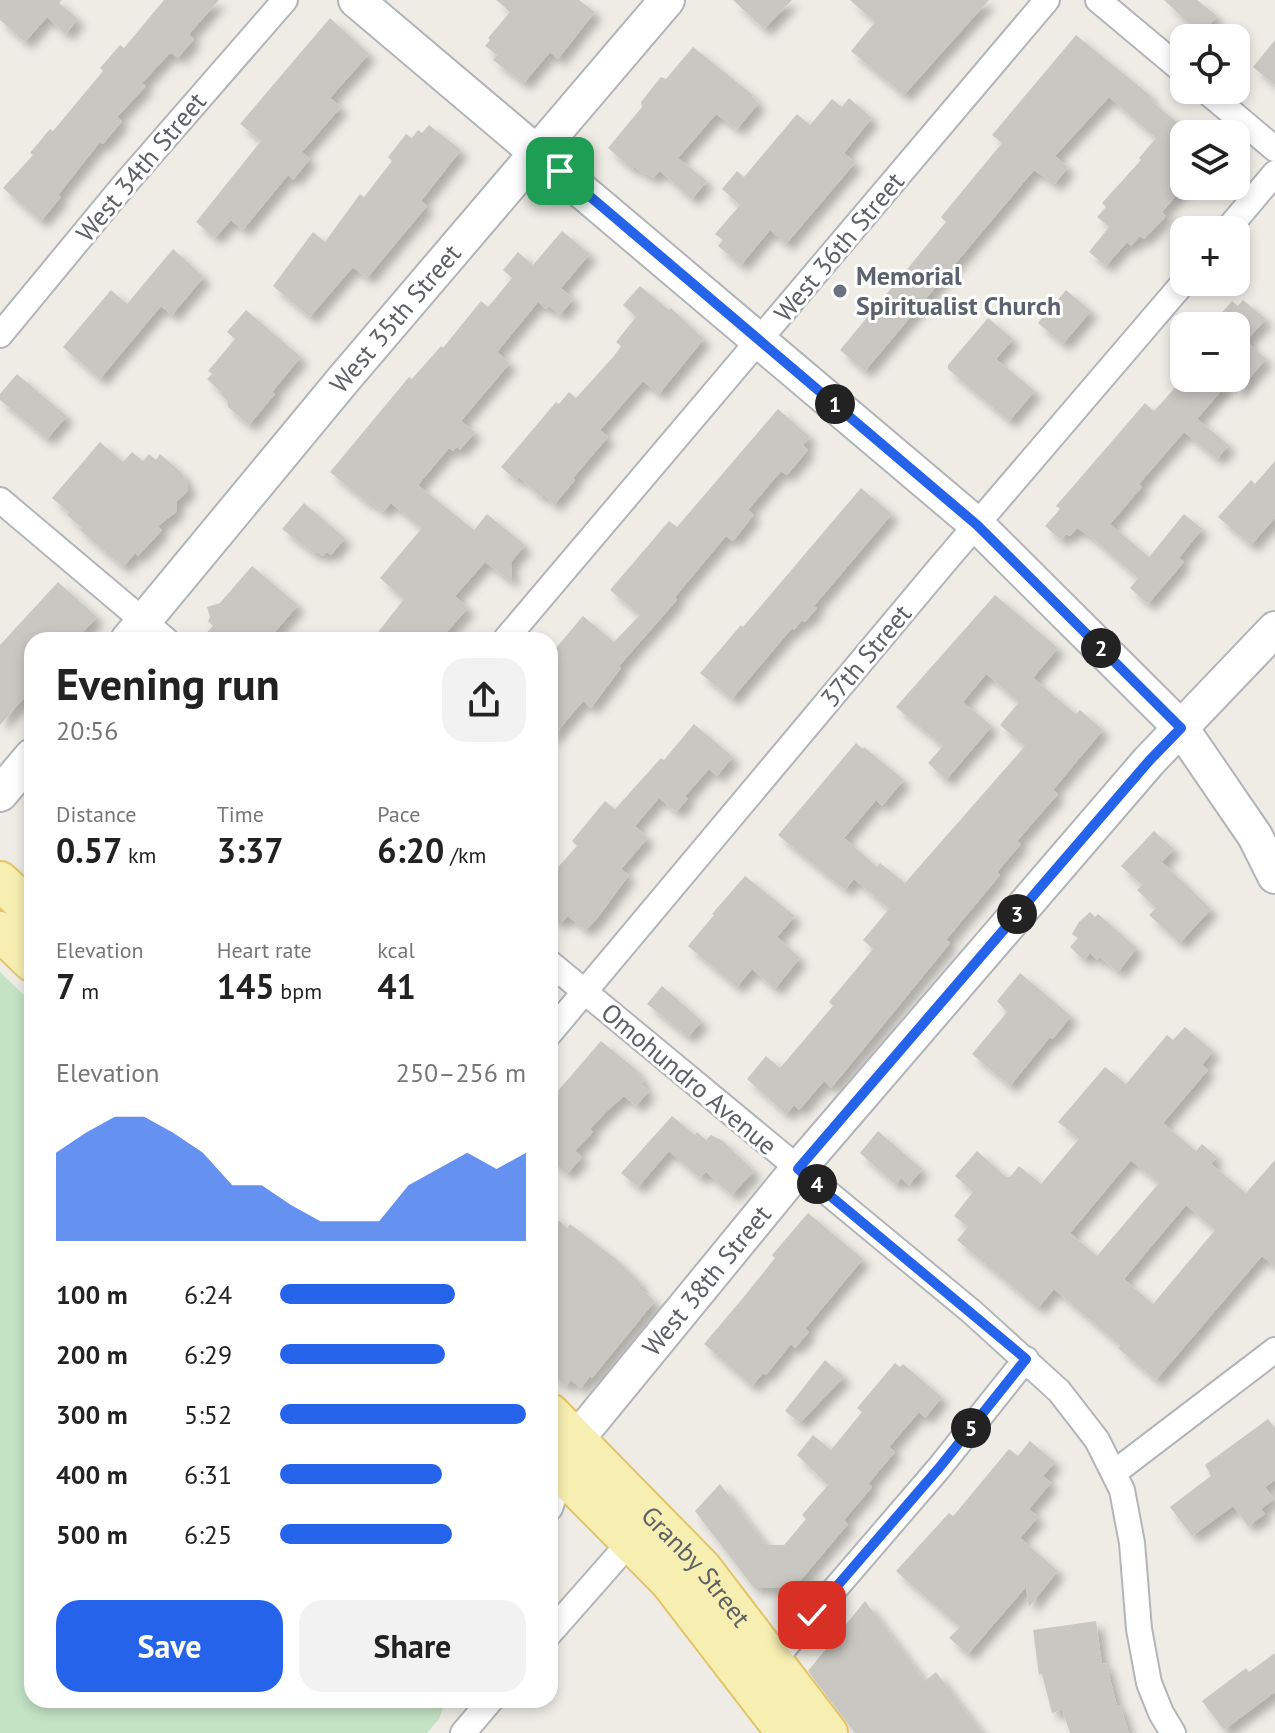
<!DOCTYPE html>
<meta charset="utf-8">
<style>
body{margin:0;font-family:"PT Sans",sans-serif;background:#f2f2f2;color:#222;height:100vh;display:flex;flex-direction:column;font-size:30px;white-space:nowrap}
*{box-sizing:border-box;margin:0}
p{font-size:26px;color:#767676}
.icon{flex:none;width:44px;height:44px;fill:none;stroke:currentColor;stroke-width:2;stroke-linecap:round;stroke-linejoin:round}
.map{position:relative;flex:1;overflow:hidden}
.panel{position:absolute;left:24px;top:632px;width:534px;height:1076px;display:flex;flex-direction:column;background:#fff;border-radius:24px;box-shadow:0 4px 12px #0003}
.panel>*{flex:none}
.buttons{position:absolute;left:1170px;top:24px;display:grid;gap:16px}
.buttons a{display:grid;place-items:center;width:80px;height:80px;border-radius:16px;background:#fff;box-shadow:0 4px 12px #0003;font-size:40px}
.pin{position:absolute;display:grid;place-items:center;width:68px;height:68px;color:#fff;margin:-34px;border-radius:16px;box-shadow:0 4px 12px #0006}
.km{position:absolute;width:40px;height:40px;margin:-20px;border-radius:50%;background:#222;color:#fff;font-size:22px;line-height:40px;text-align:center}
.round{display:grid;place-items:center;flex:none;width:84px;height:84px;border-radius:24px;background:#f2f2f2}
.head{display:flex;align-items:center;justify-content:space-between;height:136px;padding:0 32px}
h1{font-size:44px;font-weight:800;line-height:60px}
.figures{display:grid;grid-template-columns:repeat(3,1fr);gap:12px;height:136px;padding:8px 32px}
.figures div{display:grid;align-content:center}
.figures b{font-size:34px;font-weight:800}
.figures small{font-size:22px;font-weight:400}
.figures p{font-size:22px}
.chart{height:224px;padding:16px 32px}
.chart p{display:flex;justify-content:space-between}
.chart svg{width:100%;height:144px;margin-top:8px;fill:#2563eb;opacity:.7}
.cta{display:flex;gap:16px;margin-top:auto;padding:16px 32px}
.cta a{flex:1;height:92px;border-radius:24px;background:#2563eb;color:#fff;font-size:32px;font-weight:800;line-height:92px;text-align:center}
.cta a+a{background:#f2f2f2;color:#222}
ul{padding:0 32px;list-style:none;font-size:26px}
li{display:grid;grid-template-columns:128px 96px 1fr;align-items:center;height:60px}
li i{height:20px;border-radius:10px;background:#2563eb}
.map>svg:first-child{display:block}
.green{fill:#c4e3c5}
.building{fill:#c9c7c2;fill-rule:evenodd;filter:url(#shadow)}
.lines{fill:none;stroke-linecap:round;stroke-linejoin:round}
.street-casing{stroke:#b2b5b9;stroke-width:28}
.secondary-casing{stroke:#b1b4b8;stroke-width:38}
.primary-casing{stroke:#e3c568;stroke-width:42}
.street{stroke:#fff;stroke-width:24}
.secondary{stroke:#fff;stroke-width:34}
.primary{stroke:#f7eeb1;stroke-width:38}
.route-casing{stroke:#fff;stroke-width:16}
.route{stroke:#2563eb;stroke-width:10}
.worship-dot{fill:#6b7280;stroke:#fff;stroke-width:3}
.labels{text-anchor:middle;stroke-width:6;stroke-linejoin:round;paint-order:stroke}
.street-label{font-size:26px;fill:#5d6064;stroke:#fff}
.worship-label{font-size:26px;font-weight:bold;fill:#5b616d;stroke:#fff;text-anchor:start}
</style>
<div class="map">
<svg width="1275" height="1733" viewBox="0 0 1275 1733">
<defs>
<filter id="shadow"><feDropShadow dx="7" dy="7" stdDeviation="4" flood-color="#0004"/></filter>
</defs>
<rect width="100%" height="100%" fill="#eeece5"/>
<path class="green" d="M0,972L32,1003V1700H446L439,1719L427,1733H0Z"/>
<path class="building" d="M0,0H62L59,3L78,19L66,34L47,17L25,42L0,20Z
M164,0H219L191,32L189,35L194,39L178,58L172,53L169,54L142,83L146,86L117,117L122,121L103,144L100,142L58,195L61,197L41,221L3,188L33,155L30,153L50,129L53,131L103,71L100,68L120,45L124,48Z
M496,0H579L595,12L558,59L550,52L524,83L493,60L497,55L485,46L490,40L488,38L510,12Z
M733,0H792L764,29Z
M850,0H989L904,95L851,51L875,22Z
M1164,0H1197L1217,16L1201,35Z
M330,18L369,54L330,98L341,107L302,152L310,159L293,180L288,175L243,230L231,220L215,238L196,222L261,141L240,124Z
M1076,35L1151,96L1149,99L1184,128V186L1162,212L1166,216L1144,239L1140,236L1131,246L1127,242L1106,266L1089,252L1109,227L1097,217L1106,207L1102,203L1141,160L1139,158L1156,138L1109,97L1055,156L1068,167L1055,184L1034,170L865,371L840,350L946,222L941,217L1002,143L992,135Z
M1275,40V85L1253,67Z
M693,47L753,95L752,97L759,103L737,129L716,114L678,158L707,181L692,199L660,171L653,178L646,173L645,175L634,166L632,169L608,148L642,107L641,102L661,77L666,79Z
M849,98L872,118L844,153L855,163L786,244L770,230L741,265L718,246L723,240L715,234L740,205L722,189L737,171L744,177L797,114L810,125L832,99L842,107Z
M429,125L461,150L421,201L427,206L367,278L353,267L310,317L273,286L313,232L325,242L360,194L364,197L392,161L388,157L406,134L412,138L418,130L422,133Z
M562,231L590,254L561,288L573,299L560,315L549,306L546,309L538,302L497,352L510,363L461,421L475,432L460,450L457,447L453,451L449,448L418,485L474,530L487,514L525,545L511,562L512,582L485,562L456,595V597L468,608L440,640H372L404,599L380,578L422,528L391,503L383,512L369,501L368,503L330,472L409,377L412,379L441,346L443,348L481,301L488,307L512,278L503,270L518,252L533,265Z
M173,249L204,277L172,315L161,306L100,379L63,347L111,290L127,304Z
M640,286L669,310L671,308L704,339L659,394L643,381L600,430L608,437L573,478L575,480L554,505L543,494L541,497L519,477L516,480L501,467L556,402L559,404L569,392L576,398L614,356L621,346L616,342L636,317L623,305Z
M1066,290L1091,311L1063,344L1038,323Z
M1243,300L1266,319L1246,341L1266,359L1236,394V326H1210L1232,301L1238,306Z
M246,310L301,357L272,392L275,394L249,425L228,407L227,400L220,393L221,392L207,379L212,374L208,371L235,339L227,332Z
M988,318L1013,339L996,359L1035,391L1009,421L948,369V365Z
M17,374L67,416L47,439L0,400V394Z
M1184,378H1232L1197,419L1229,445L1217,459L1184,432L1139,484L1142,487L1110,524L1149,557L1184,514L1202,529L1179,558L1184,562L1148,604L1130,588L1138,578L1091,537L1077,528L1070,536L1066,534L1061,540L1045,526L1060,509L1056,506L1145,403L1154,411Z
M778,409L810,437L803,445L808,450L787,475L781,471L748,510L754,515L733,541L726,536L675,597L677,600L619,666L621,668L591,708L583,701L550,740V655L583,616L614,642L640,615L610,590L669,521L677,527Z
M100,442L123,462L132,452L143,461L149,454L156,460L160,454L181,472L188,485V491L177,501L176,512L158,526L162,530L138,556L135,553L123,567L80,530L82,528L67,515L69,512L52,498Z
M1275,461V518L1251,545L1218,517L1251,480L1255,484Z
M861,488L892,514L814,606L817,608L805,622L802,620L794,630L792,628L732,699L700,673L741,625L743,627Z
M304,503L345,538L331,555L327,552L323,556L317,552L315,554L282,529Z
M252,566L298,605L268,640H200L213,626L208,621L210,617L207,607L220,603Z
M58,582L97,617L76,640H32V689L0,725V645Z
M995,595L1058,648L1033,678L1076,714L1080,710L1103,730L1053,790L1058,794L1017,841L1021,844L997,872L1000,875L946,940L950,943L893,1013L831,1088L824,1081L799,1110L794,1105L786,1114L747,1079L766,1056L780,1068L833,1006L829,1002L873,949L863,940L889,909L854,879L845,890L778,835L856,743L863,749L864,747L904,780L882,806L876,800L844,838L877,867L880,863L905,883L1025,746L1000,725L1019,702L986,674L963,702L992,726L946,780L928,763L943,746L896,707Z
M694,724L733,757L717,776L709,769L685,796L688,799L676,812L659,798L635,826L648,838L621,869L629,875L596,920L585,930L568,916L560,924L550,915V876L577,846L572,841L605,801L615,809L661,758L664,760Z
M1154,831L1174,849L1162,862L1211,909L1180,943L1149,915L1156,908L1137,890L1142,885L1121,866Z
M745,876L795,916L777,937L800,958L775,989L752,969L737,987L688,946L714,915L712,914Z
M1090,912L1095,917L1098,914L1137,948L1118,972L1100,957L1097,960L1090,953L1084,960L1070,947L1078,938L1072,934L1079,922Z
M1020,973L1071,1016L1053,1039L1050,1037L1010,1086L972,1054L1007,1012L997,1001Z
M662,986L702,1021L688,1037L647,1004Z
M1185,1027L1213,1051L1202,1065L1208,1070L1163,1123L1196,1151L1202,1144L1217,1157L1211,1164L1246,1193L1275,1160V1267L1262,1256L1156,1380L1118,1348L1120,1345L1054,1289L1038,1308L957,1240L968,1227L954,1216L973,1192L955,1176L977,1151L1006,1177H1010L1019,1166L1041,1184L1079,1139L1058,1122L1105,1067L1126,1084L1167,1035L1173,1040ZM1131,1160L1159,1183L1097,1256L1070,1233ZM1186,1205L1215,1230L1153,1304L1124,1279Z
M601,1041L638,1071L636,1073L644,1080L641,1084L649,1091L636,1106L624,1096L606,1112L590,1129L593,1132L575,1151L582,1157L567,1174L550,1159V1100Z
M672,1116L695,1135L697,1132L706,1140L711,1135L723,1141L754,1171L732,1195L706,1172L700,1178L669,1151L638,1187L621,1173Z
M878,1131L922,1169L909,1185L901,1178L896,1185L860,1153Z
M550,1213L567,1228L570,1224L616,1259L642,1285L639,1288L655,1301L592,1378L590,1376L581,1388L571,1380L566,1386L550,1373Z
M808,1213L863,1259L805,1329L809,1332L795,1348L791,1344L766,1375L763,1373L752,1386L704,1344L743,1298L775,1258L772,1255Z
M825,1360L844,1377L800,1423L785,1411Z
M895,1363L900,1367L903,1364L942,1397L925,1418L919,1412L889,1447L895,1452L868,1484L872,1487L844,1520L848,1524L789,1594L781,1588H754L695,1511L720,1484L766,1545H784L806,1519L802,1515L828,1485L797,1455L813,1435L831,1450L862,1412L857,1408Z
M1268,1419L1275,1428V1480L1265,1487L1274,1499L1261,1509L1265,1514L1248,1526L1233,1506L1192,1536L1170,1507L1211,1476L1205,1465Z
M1030,1441L1055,1462L1043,1476L1051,1483L1029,1509L1038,1517L1020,1538L1058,1571L1029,1607L1026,1587L968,1654L949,1638L960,1627L896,1571L949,1513L953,1516L955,1514L1009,1449L1018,1456Z
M865,1601L925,1681L936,1672L982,1733H855L808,1671Z
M1096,1621L1102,1664L1106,1663L1117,1706L1120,1705L1129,1733H1070L1062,1710L1052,1713L1042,1674L1039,1675L1033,1630Z
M1275,1653V1692L1224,1730L1202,1701L1246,1668L1249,1672Z"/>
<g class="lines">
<defs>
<path id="street" d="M1098,0L1184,72
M1205,90L1275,149
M1227,230L1275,173
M0,335L124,185L285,0
M0,500L166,640
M505,640L1047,0
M550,963L972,1312L1059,1391L1097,1440L1122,1490L1132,1543L1139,1629L1149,1683L1161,1713L1173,1733
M550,1033L942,565L1184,282
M1115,1472L1275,1350
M550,1508L562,1473
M550,1633L631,1541
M773,1661L939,1468L1026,1359
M463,1733L491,1700"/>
<g id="secondary">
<path d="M356,0L977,525L1181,728L1255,836L1275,876"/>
<path id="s1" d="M128,640L343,380L667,0"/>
<path d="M0,794L32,756"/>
<path id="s2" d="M566,1466L576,1440L798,1169L1149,761L1275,629"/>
</g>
<g id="primary">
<path d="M0,881L32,911"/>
<path d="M0,931L32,962"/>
<path id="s3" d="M550,1413L702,1568L828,1733"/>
<path d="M550,1461L669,1581L786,1733"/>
</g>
</defs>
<use href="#street" class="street-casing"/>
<use href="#secondary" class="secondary-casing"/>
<use href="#primary" class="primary-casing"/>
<use href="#street" class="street"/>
<use href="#secondary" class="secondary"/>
<use href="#primary" class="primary"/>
</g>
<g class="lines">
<defs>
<path id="route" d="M560,171L977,525L1181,728L1149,761L798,1169L1026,1359L939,1468L812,1615"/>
</defs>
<use href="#route" class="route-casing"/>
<use href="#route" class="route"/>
</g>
<circle class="worship-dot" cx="840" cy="291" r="8"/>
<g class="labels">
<g class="street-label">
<text transform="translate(141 167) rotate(-50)" y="9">West 34th Street</text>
<text transform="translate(839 247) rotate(-50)" y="9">West 36th Street</text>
<text dy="9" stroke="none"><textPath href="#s1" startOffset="418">West 35th Street</textPath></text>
<text transform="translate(866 656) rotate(-50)" y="9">37th Street</text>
<text transform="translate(689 1079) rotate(40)" y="9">Omohundro Avenue</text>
<text dy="9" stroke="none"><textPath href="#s2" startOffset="234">West 38th Street</textPath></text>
<text dy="9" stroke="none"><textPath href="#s3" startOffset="212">Granby Street</textPath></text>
</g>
<g class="worship-label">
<text x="856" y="285">Memorial<tspan x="856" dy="30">Spiritualist Church</tspan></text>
</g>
</g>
</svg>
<div class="buttons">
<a><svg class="icon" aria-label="locate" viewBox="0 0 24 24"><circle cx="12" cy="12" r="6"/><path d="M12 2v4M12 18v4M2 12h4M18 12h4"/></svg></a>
<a><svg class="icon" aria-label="layers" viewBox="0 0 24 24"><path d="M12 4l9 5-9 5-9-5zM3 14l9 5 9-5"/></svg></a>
<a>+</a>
<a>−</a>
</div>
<div class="pin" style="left:560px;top:171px;background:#1e9e55"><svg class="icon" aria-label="arrive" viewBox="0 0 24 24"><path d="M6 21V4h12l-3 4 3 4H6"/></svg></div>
<div class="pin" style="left:812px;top:1615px;background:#d93025"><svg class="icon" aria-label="check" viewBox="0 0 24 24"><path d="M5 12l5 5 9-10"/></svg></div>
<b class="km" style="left:835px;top:404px">1</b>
<b class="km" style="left:1101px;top:648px">2</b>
<b class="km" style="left:1017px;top:914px">3</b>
<b class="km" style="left:817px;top:1184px">4</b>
<b class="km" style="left:971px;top:1428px">5</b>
<section class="panel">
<div class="head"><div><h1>Evening run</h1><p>20:56</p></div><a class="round"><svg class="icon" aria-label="share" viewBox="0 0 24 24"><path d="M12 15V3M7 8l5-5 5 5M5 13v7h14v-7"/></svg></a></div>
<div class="figures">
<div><p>Distance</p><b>0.57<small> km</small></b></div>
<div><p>Time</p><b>3:37</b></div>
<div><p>Pace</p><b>6:20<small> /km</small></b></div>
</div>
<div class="figures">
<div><p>Elevation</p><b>7<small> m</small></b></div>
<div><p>Heart rate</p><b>145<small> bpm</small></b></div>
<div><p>kcal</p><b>41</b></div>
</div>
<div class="chart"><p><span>Elevation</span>250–256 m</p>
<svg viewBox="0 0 160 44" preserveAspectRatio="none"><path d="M0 44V17L10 11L20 6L30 6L40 11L50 17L60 27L70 27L80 33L90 38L100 38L110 38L120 27L130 22L140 17L150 22L160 17V44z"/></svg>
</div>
<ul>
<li><b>100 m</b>6:24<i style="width:71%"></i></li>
<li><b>200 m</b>6:29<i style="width:67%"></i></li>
<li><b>300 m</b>5:52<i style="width:100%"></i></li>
<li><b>400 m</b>6:31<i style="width:66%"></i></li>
<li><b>500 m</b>6:25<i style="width:70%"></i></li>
</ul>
<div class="cta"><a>Save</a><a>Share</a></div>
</section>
</div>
